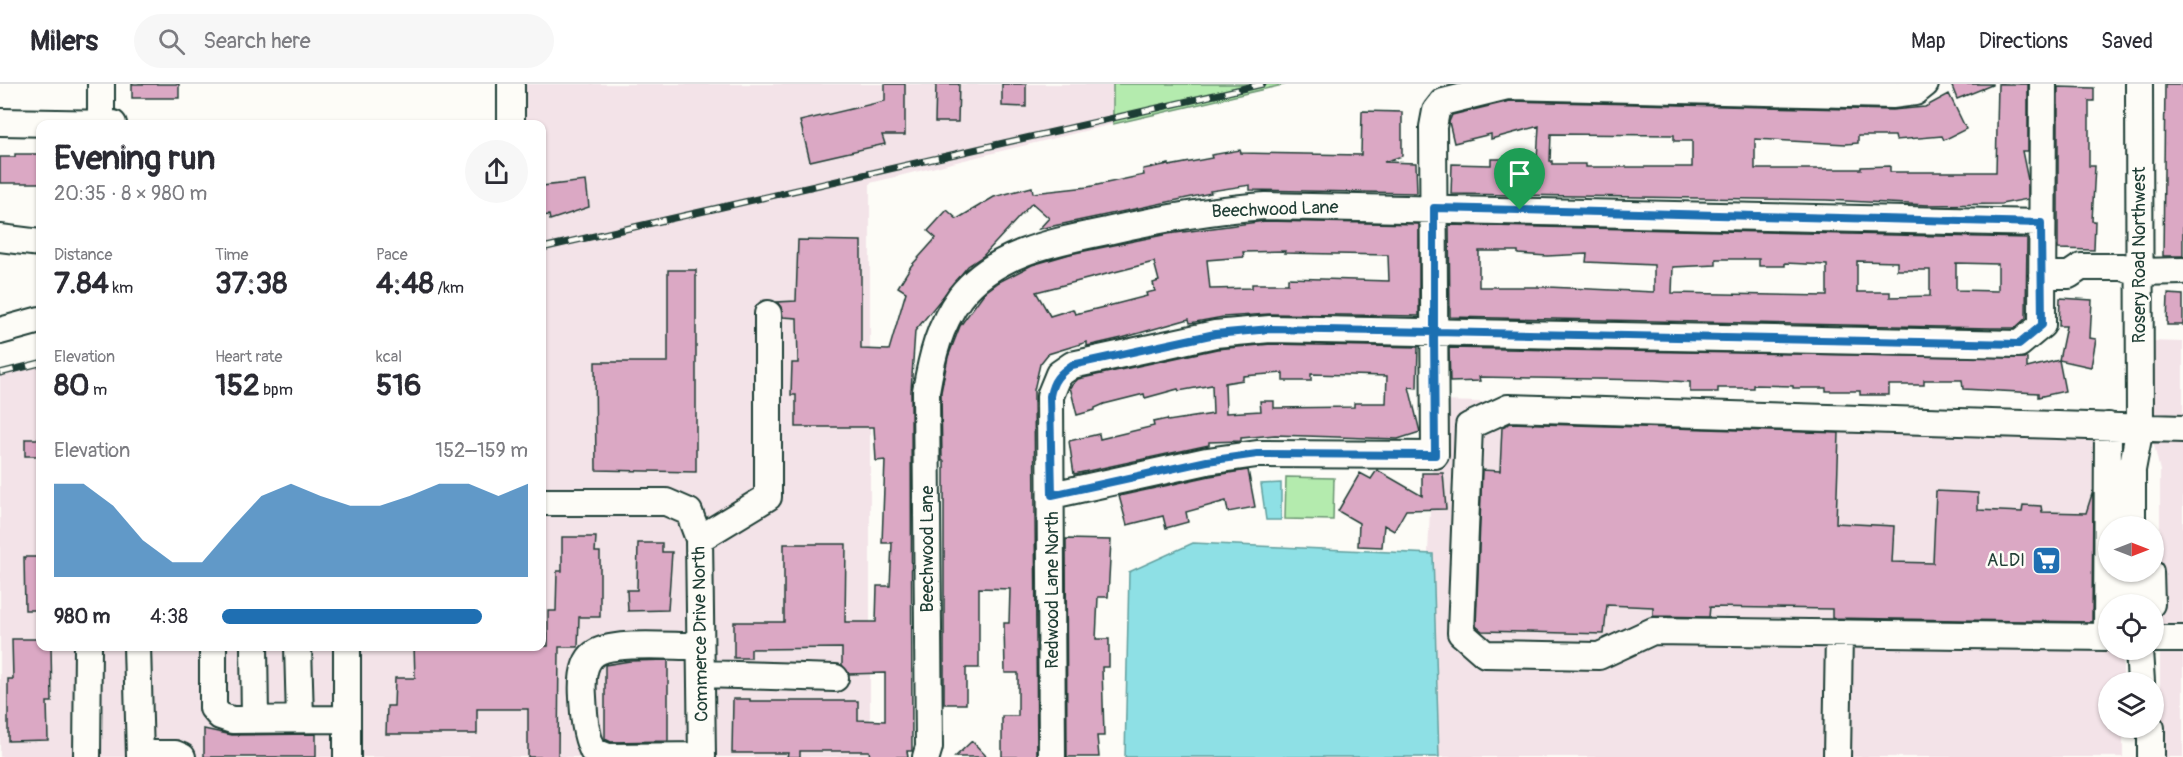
<!DOCTYPE html>
<meta charset="utf-8">
<style>
body{margin:0;font-family:Pangolin,sans-serif;background:#f7f7f7;color:#2b2b33;height:100vh;display:flex;flex-direction:column;font-size:22px;white-space:nowrap}
*{box-sizing:border-box;margin:0}
p{font-size:20px;color:#7c7c81}
.icon{flex:none;width:33px;height:33px;fill:none;stroke:currentColor;stroke-width:2;stroke-linecap:round;stroke-linejoin:round}
.map{position:relative;flex:1;overflow:hidden}
.drawer{position:absolute;left:36px;top:36px;width:510px;height:531px;display:flex;flex-direction:column;background:#fff;border-radius:12px;box-shadow:0 2px 4px #0004}
.drawer>*{flex:none}
.needle{width:39px;rotate:90deg}
.controls{position:absolute;left:2098px;top:432px;display:grid;gap:12px}
.controls a{display:grid;place-items:center;width:66px;height:66px;border-radius:50%;background:#fff;box-shadow:0 2px 4px #0004;font-size:30px}
.pin{position:absolute;display:grid;place-items:center;width:51px;height:51px;color:#fff;margin:-62px -26px;border-radius:50% 50% 50% 0;rotate:-45deg;box-shadow:0 0 6px #0007}
.pin .icon{rotate:45deg}
.round{display:grid;place-items:center;flex:none;width:63px;height:63px;border-radius:32px;background:#f7f7f7}
.overview{display:flex;align-items:center;justify-content:space-between;height:102px;padding:0 18px}
h1{font-size:33px;font-weight:700;line-height:45px}
.metrics{display:grid;grid-template-columns:repeat(3,1fr);gap:9px;height:102px;padding:6px 18px}
.metrics div{display:grid;align-content:center}
.metrics b{font-size:30px;font-weight:700}
.metrics small{font-size:16px;font-weight:400}
.metrics p{font-size:16px}
.chart{height:168px;padding:12px 18px}
.chart p{display:flex;justify-content:space-between}
.chart svg{width:100%;height:108px;margin-top:6px;fill:#1f6fb2;opacity:.7}
ul{padding:0 18px;list-style:none;font-size:20px}
li{display:grid;grid-template-columns:96px 72px 1fr;align-items:center;height:45px}
li i{height:15px;border-radius:8px;background:#1f6fb2}
header{display:flex;align-items:center;gap:36px;box-sizing:border-box;height:84px;padding:0 30px;background:#fff;border-bottom:2px solid #e1e1e2}
header strong{font-size:28px}
nav{display:flex;gap:33px;margin-inline-start:auto;font-size:21px}
.search{width:420px;height:54px;background:#f7f7f7;display:flex;align-items:center;gap:15px;box-sizing:border-box;padding:0 21px;border-radius:33px;color:#7c7c81;font-size:22px}
.map>svg:first-child{display:block}
.built{fill:#f3e3e8}
.green{fill:#b4ebae;stroke:#6a9471;stroke-width:1.5}
.water{fill:#8ee0e5;stroke:#629f9e;stroke-width:1.5}
.building{fill:#dba8c4;stroke:#1f3d34;stroke-width:1.5;fill-rule:evenodd}
.lines{fill:none;stroke-linecap:round;stroke-linejoin:round}
.minor-casing{stroke:#1f3d34;stroke-width:30}
.minor{stroke:#fdfcf7;stroke-width:26}
.rail-casing{stroke:#1f3d34;stroke-width:7}
.rail{stroke:#fdfcf7;stroke-width:4.5;stroke-dasharray:14;stroke-linecap:butt}
.route-casing{stroke:#fff;stroke-width:12}
.route{stroke:#1f6fb2;stroke-width:8}
.labels{text-anchor:middle;stroke-width:5;stroke-linejoin:round;paint-order:stroke}
.street-label{font-size:18px;fill:#1f3d34;stroke:#fdfcf7}
.poi-label{font-size:18px;fill:#1f3d34;stroke:#fdfcf7;text-anchor:end}
</style>
<header>
<strong>Milers</strong>
<div class="search"><svg class="icon" aria-label="search" viewBox="0 0 24 24"><circle cx="10" cy="10" r="6"/><path d="M15 15l6 6"/></svg>Search here</div>
<nav><a>Map</a><a>Directions</a><a>Saved</a></nav>
</header>
<div class="map">
<svg width="2183" height="673" viewBox="0 0 2183 673">
<rect width="100%" height="100%" fill="#fdfcf7"/>
<filter id="ink" filterUnits="userSpaceOnUse"><feTurbulence type="fractalNoise" baseFrequency=".0167" numOctaves="2"/><feDisplacementMap in="SourceGraphic" scale="12" xChannelSelector="R" yChannelSelector="G"/><feConvolveMatrix kernelMatrix="1 2 1 2 8 2 1 2 1" color-interpolation-filters="sRGB"/></filter>
<g filter="url(#ink)">
<path class="built" d="M521,0H1113V40L870,99V673H712L700,429L702,424L542,410V40H521Z
M2129,256L2130,335L2109,442V488H2123V520H2109V566H2123V598H2109V644H2123V673H1439L1433,470L1428,469L1435,317L2126,331Z
M2149,257L2183,258V673H2160V387L2150,343Z
M40,279V562L79,563L78,673H0V289Z
M542,427H664L681,434L689,456L693,673H357V563L542,562Z
M98,563H338V673H97Z"/>
<path class="green" d="M1113,0H1287L1113,40Z
M1286,393L1334,394L1333,436L1285,435Z"/>
<path class="water" d="M1281,399V436H1266L1261,400Z
M1193,459L1433,470L1439,673H1125L1129,488Z"/>
<path class="building" d="M132,0H179V14H132Z
M885,0H905V51H882L885,60L810,77L800,37L885,17Z
M936,0H959L958,38H935Z
M1002,0H1026V23L1002,22Z
M1951,0H1992V1L1957,15Z
M1998,0H2028V67H2022L2028,96V115L2001,120L1928,121L1826,116L1451,110L1452,80L1491,81V75H1537L1539,42L1491,55V50L1454,59L1449,38L1452,31L1510,17L1892,26L1925,23L1949,10L1966,45L1944,56L1942,52L1896,56L1895,52H1858V59L1846,60L1755,55V85H1861V83L1890,82V88H1996ZM1551,50L1674,51V57H1692V83H1586V80H1552V77H1550Z
M2165,0H2183V172H2163Z
M2058,3L2094,4V17H2089V82H2095L2092,137H2095L2094,166L2058,165Z
M1362,27L1402,28V72L1384,78L1416,79L1417,109L1250,106V101L1210,107L1211,109L1039,145L1049,134L1032,119L983,172L968,182L915,247L911,307L912,667H907L908,673H870L869,667H800V673H787L788,669H732L733,615H750V617H858V636L885,637V589L849,590L842,581V564L751,565V574H734V538H784V460H846L845,538H876L877,502H890L892,459H882L885,376L876,377L874,343H796V311H791L792,279H798L797,234L783,233L781,223L777,218L796,217L798,156L861,157V265L889,266L906,208L898,203L911,182L936,154L928,147L947,126L957,135L994,113L1032,103L1033,109L1088,103L1144,91L1143,85L1169,80V82L1212,74L1211,71L1240,66L1241,69L1361,71Z
M15,70H40V99H0V73H15Z
M586,97L589,123L550,136L549,131L542,132V102Z
M1265,137L1419,140V232L1269,230L1223,233L1190,239L1189,235L1122,254L1087,262V258L1048,270L1040,280L1034,306L1037,673H1002V632H1018V589H1005L1004,539H1009L1010,505L979,504V584H966V620H944V377H942L941,308L948,273L960,242L984,209L999,198L1032,181L1070,170L1168,150ZM1285,167L1284,169L1388,171L1389,197L1288,194V200H1252V204L1210,205L1207,176L1244,173L1243,168ZM1154,178L1159,197L1153,199L1155,207L1146,209L1147,212L1112,221L1075,230L1073,225L1050,232L1036,208Z
M1449,141L2027,154L2026,234L2015,244H1991L1450,233ZM1479,167H1518V170L1547,172L1587,170L1586,178L1654,181V208L1548,203H1479ZM1716,175H1759V182H1785V179L1827,181V212L1672,209L1673,183L1716,181ZM1857,177L1897,178V186H1930V212L1890,213V208H1857ZM1956,179L1998,180V207L1956,206Z
M668,186H696V388L596,386L595,278H668Z
M2168,210L2183,211V241H2167Z
M2060,214L2092,216L2090,254L2096,255L2091,283L2059,276L2066,242H2059Z
M1271,260L1418,263L1417,304L1409,303L1420,348L1398,355L1275,351L1241,354V357L1209,358V361L1074,390L1069,357L1099,350L1100,355L1154,342L1153,338L1167,335L1168,337L1213,330L1212,301L1179,307L1178,305L1145,314L1144,310L1104,320L1095,324V326L1077,331L1070,303L1078,295L1217,265ZM1283,289V297H1311V290L1387,292L1386,319H1354V323L1274,324V317H1260L1261,327L1226,329L1225,299L1243,296V292Z
M1449,264L2027,274V284L2059,276L2065,307L2038,313V309L1963,305L1962,296H1924V301H1889V311H1860V307H1826V304H1793V302L1753,301V304H1718V308H1690V298L1655,296L1479,293L1480,297L1450,298Z
M1511,339L1839,349L1836,439L1894,442L1892,478L1933,479L1936,407L1978,409V426L2022,428L2023,421L2041,422L2042,428L2086,429L2093,407L2092,538L1832,534V525L1710,523L1709,533L1653,532V523L1607,521L1604,550L1482,547L1476,542L1482,386L1500,387L1502,343Z
M25,355H40V372H25Z
M1248,386L1255,423L1228,428L1226,417L1186,428L1188,438L1166,444L1163,432L1127,441L1119,412L1210,392Z
M1377,386L1422,412V389H1443L1446,425L1406,426L1394,447L1384,441L1382,463L1358,462L1359,439L1338,427L1360,389L1371,395Z
M562,453H596L595,468H600V533H579L578,563H559L558,673H528V625H477V650H386L387,622H394L395,594H415L414,562H548V527H556L557,487H562Z
M1066,455L1111,456L1108,513H1098L1096,555H1109V583H1102L1104,652H1097L1099,673H1067Z
M638,459H662V468H672L668,526L628,527L627,506H637Z
M24,473H40V526H25Z
M12,555H40V562H51L52,618H47L48,656L8,657V595H13Z
M668,576V657L611,658L605,655V581L630,577Z
M204,645L232,651L316,650V673H204Z
M972,657L987,673H955Z"/>
<g class="lines">
<defs>
<path id="minor" d="M101,0V40
M0,38L113,40
M511,40V0
M0,154L40,159
M2042,191H2069L2081,183H2123L2138,188L2183,187
M0,247L40,236
M1052,411L1207,377L1257,370L1435,371L1433,43L1436,27L1443,18L1508,2L1892,11L1915,8L1925,0
M542,418H666L689,428L699,455L702,673
M2132,442V386L2140,343L2139,0
M699,455L768,413V230
M2133,488V520
M2150,488L2151,520
M2107,553L2108,342
M2109,553L1653,547L1599,572L1485,570L1461,549L1469,342L1508,324L2183,345
M2154,555H2183
M137,562L140,673
M213,562V624L220,632L232,636L347,635
M254,562L255,635
M298,562L300,635
M347,562V673
M700,562C676,563 611,556 594,570C582,579 582,599 583,613C584,633 585,649 593,667L608,673L702,672
M2139,566L2141,598
M702,590L835,594
M140,670H175L182,673
M87,673L88,562
M926,673L929,663L926,307C932,272 939,242 960,213C995,168 1054,158 1107,147C1159,135 1211,126 1265,122L2041,139
M1052,673L1050,312L1059,290L1072,281L1215,250L1270,245L2019,260L2042,241L2043,0
M1837,673L1839,549
M2151,673V644"/>
</defs>
<use href="#minor" class="minor-casing"/>
<use href="#minor" class="minor"/>
<defs>
<path id="rail" d="M542,164L1263,0
M0,289L40,279"/>
</defs>
<use href="#rail" class="rail-casing"/>
<use href="#rail" class="rail"/>
</g>
</g>
<g class="lines" filter="url(#ink)">
<defs>
<path id="route" d="M1520,126L1434,124V248L1270,245L1215,250L1072,281C1059,290 1053,296 1050,312L1052,411L1207,377L1257,370L1435,371L1434,248L2019,260L2042,241L2041,139L1520,126"/>
</defs>
<use href="#route" class="route-casing"/>
<use href="#route" class="route"/>
</g>
<defs>
<symbol id="supermarket-square" viewBox="-11 -11 22 22"><rect x="-9" y="-9" width="18" height="18" rx="4" fill="#1f6fb2" stroke="#fdfcf7"/><path d="M-6-5.5h2.5l.6 2H6L4.5 2H-2.5L-4.4-4H-6ZM-1.5 3.2a1.3 1.3 0 1 0 .1 0ZM3 3.2a1.3 1.3 0 1 0 .1 0Z" fill="#fff"/></symbol>
</defs>
<g fill-rule="evenodd">
<use href="#supermarket-square" x="2030" y="460" width="33" height="33"/>
</g>
<g class="labels">
<g class="street-label">
<text transform="translate(1275 125) rotate(-2)" y="6">Beechwood Lane</text>
<text transform="translate(2139 171) rotate(-90)" y="6">Rosery Road Northwest</text>
<text transform="translate(927 465) rotate(-90)" y="6">Beechwood Lane</text>
<text transform="translate(1052 506) rotate(-90)" y="6">Redwood Lane North</text>
<text transform="translate(700 550) rotate(-91)" y="6">Commerce Drive North</text>
</g>
<g class="poi-label">
<text x="2025" y="482">ALDI</text>
</g>
</g>
</svg>
<div class="controls">
<a><svg class="needle" viewBox="-14 -14 28 28"><path d="M0-13l5 13h-10z" fill="#e53935"/><path d="M0 13l5-13h-10z" fill="#7c7c81"/></svg></a>
<a><svg class="icon" aria-label="locate" viewBox="0 0 24 24"><circle cx="12" cy="12" r="6"/><path d="M12 2v4M12 18v4M2 12h4M18 12h4"/></svg></a>
<a><svg class="icon" aria-label="layers" viewBox="0 0 24 24"><path d="M12 4l9 5-9 5-9-5zM3 14l9 5 9-5"/></svg></a>
</div>
<div class="pin" style="left:1520px;top:126px;background:#1e9e55"><svg class="icon" aria-label="arrive" viewBox="0 0 24 24"><path d="M6 21V4h12l-3 4 3 4H6"/></svg></div>
<section class="drawer">
<div class="overview"><div><h1>Evening run</h1><p>20:35 · 8 × 980 m</p></div><a class="round"><svg class="icon" aria-label="share" viewBox="0 0 24 24"><path d="M12 15V3M7 8l5-5 5 5M5 13v7h14v-7"/></svg></a></div>
<div class="metrics">
<div><p>Distance</p><b>7.84<small> km</small></b></div>
<div><p>Time</p><b>37:38</b></div>
<div><p>Pace</p><b>4:48<small> /km</small></b></div>
</div>
<div class="metrics">
<div><p>Elevation</p><b>80<small> m</small></b></div>
<div><p>Heart rate</p><b>152<small> bpm</small></b></div>
<div><p>kcal</p><b>516</b></div>
</div>
<div class="chart"><p><span>Elevation</span>152–159 m</p>
<svg viewBox="0 0 160 44" preserveAspectRatio="none"><path d="M0 44V6L10 6L20 15L30 29L40 38L50 38L60 24L70 11L80 6L90 11L100 15L110 15L120 11L130 6L140 6L150 11L160 6V44z"/></svg>
</div>
<ul>
<li><b>980 m</b>4:38<i style="width:85%"></i></li>
</ul>
</section>
</div>
